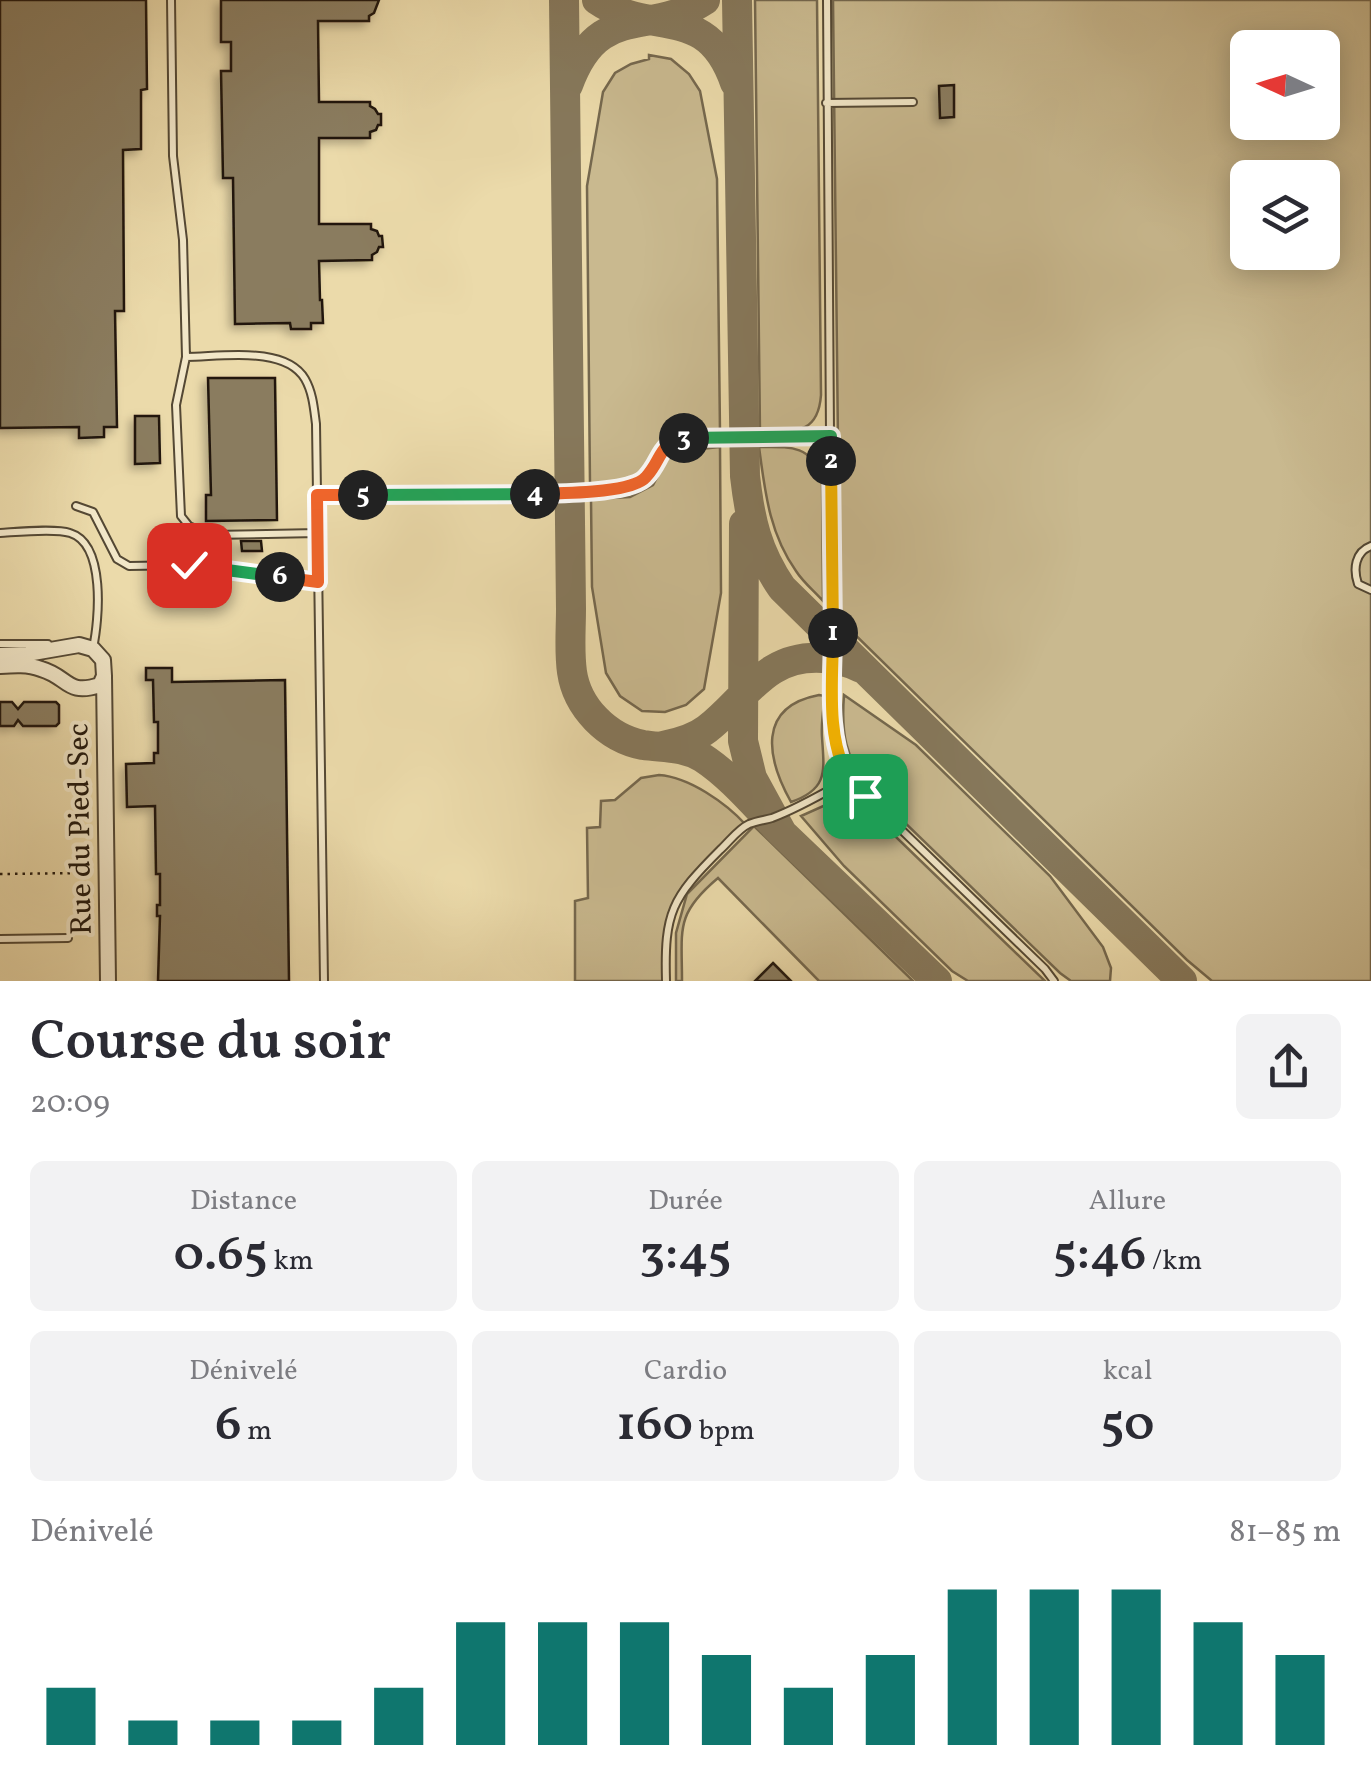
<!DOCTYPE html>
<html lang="fr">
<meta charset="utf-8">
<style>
body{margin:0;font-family:Vollkorn,serif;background:#f2f2f3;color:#2b2b33;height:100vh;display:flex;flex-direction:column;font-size:38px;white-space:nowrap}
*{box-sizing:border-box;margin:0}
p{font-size:32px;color:#7c7c81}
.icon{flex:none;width:55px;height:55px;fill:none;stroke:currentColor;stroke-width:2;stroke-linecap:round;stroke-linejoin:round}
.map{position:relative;height:981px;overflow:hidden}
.panel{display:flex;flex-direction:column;background:#fff;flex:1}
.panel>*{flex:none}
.needle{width:65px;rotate:274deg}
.controls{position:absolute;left:1230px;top:30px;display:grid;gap:20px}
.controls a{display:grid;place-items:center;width:110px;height:110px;border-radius:15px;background:#fff;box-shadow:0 5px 25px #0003;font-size:50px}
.pin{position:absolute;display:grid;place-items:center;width:85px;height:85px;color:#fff;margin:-42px;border-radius:20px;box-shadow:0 5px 15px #0006}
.km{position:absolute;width:50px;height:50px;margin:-25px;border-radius:50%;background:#222;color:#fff;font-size:28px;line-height:50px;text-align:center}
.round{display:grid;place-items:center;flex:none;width:105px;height:105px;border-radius:15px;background:#f2f2f3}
.head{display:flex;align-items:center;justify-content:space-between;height:170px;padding:0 30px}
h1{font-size:55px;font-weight:600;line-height:75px}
.figures{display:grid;grid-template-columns:repeat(3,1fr);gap:15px;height:170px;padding:10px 30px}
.figures div{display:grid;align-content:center;border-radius:15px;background:#f2f2f3;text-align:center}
.figures b{font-size:50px;font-weight:600}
.figures small{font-size:28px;font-weight:400}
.figures p{font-size:28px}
.chart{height:280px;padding:20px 30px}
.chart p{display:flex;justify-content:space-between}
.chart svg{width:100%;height:180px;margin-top:10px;stroke:#0f766e;stroke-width:6}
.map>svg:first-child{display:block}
.green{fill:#c9b98f;stroke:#75684e;stroke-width:2.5;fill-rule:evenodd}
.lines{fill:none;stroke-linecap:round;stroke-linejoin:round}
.taxiway{stroke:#86785b;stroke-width:30}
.building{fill:#8a7c5e;stroke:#21170c;stroke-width:2.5;filter:url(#shadow)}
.lane-casing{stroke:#544834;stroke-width:10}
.street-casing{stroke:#544834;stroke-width:18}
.path{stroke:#21170c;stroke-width:2.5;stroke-dasharray:2.5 5;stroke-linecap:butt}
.lane{stroke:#f2e7c8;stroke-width:6}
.street{stroke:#f2e7c8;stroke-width:14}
.split-1-casing{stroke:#fff;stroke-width:20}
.split-2-casing{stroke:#fff;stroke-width:20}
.split-3-casing{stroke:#fff;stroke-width:20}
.split-4-casing{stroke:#fff;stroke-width:20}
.split-5-casing{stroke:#fff;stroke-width:20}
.split-6-casing{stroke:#fff;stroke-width:20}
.split-7-casing{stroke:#fff;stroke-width:20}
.split-1{stroke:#f5b400;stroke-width:12}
.split-2{stroke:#f5b400;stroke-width:12}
.split-3{stroke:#22a559;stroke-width:12}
.split-4{stroke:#f0652b;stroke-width:12}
.split-5{stroke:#22a559;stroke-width:12}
.split-6{stroke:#f0652b;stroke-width:12}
.split-7{stroke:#22a559;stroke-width:12}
.labels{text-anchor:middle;stroke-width:8;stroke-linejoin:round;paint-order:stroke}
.street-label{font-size:30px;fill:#21170c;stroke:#f2e7c8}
</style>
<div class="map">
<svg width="1371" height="981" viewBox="0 0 1371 981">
<defs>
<filter id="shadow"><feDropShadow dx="-4.5" dy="4.5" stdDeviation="5" flood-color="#0004"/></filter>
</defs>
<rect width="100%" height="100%" fill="#ebdaaa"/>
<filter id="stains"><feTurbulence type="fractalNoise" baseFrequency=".002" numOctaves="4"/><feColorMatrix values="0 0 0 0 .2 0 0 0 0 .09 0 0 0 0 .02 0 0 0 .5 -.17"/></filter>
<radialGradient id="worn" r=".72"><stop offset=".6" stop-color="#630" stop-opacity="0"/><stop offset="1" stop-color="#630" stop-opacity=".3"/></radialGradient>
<path class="green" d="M755,0H817L821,395C818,436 793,431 760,432Z
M833,0H1371V981H1212L1187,960L840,620ZM1248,48H1322V122H1248ZM1248,178H1322V252H1248Z
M649,55L671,59L689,74L700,91L717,179L720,432C705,432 687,429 673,435C651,443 649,471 629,480C618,485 602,484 590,484L587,186L603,92L615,73L631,64L649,59Z
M720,447L721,593L704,689L686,705L665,712L642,711L620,696L606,673L592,587L591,499L630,497L653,485L667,458L680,451Z
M759,447C789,447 809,444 822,476L823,601C814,591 803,582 796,571C769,533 765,491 759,447Z
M819,695L825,696C823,710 821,723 822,737C824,770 829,789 791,802C767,759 756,707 819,695Z
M844,695L916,745L1050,876L1103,947L1111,968L1110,981H1071L1060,973L869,788C845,757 841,733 844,695Z
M659,775C689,777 726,803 746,825L691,879L669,918L666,981H575V901L588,898L587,828L600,827L601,801L615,800L641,778Z
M841,798L859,802L865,807L1045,981H968L952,971L844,866L801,816Z
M754,826L913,981H819L718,878C675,914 682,929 682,981H676V933L687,894Z"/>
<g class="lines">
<path class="taxiway" d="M564,0L571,609C571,630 569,651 572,672C577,707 607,738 643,745C664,748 683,746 703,758C732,777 757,808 782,833
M597,0C652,38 707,1 735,83
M737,0L745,476C750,520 757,552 782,588L1182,981
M568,85C599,0 648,38 705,0
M744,524L743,741L752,778L782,833L937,981
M663,746C679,743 694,739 707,729C747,698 765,654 823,658C838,660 848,661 861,668"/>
</g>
<path class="building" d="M0,0H146L147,89L141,90V149L123,150L124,311H115L117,427H104V437L79,438V427L0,428Z
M221,0H379L374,13L369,16V21H318L319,102H370V106L375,109L378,114H381V125H378L376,130L370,132V138H319V224H371V229L377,231L379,236H382L383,247H379L377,252L372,255V260L319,261L320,300H322L323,323H311V329H291L290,323L235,324L233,178H223L221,71H231V42H221Z
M954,85V117L940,118L939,86Z
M208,378H275L277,520L206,521V495H211Z
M135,416H159L160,463L135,464Z
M241,541H261L262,551H242Z
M146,668H172V682L285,680L289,981H158L160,916H157V905H160V874H156L155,806L127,807L126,764L154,763V753H158V722H154L153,680H146Z
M0,702H12L18,709L24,702H56L59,705V723L56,726H23L18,720L14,726H0Z
M773,963L791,981H755Z"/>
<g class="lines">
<defs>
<path id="lane" d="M171,0L173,156L183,240L186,357C220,357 285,345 305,379C313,393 314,409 316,424L324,981
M827,0L832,723L836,749L849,779L1045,969L1054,981
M826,103L913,102
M186,357L176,405L181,516L189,526L210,535L318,533
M317,495C392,495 466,496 541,493C570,492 605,495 632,484C658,475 653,450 680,438L831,435
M76,506L93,512L117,559L129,566L189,565L318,582
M0,533C17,532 55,528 70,533C106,544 99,620 93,648
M1371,546C1355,552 1353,569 1358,584L1371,590
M0,644H48
M0,939L68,938
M666,981C664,912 672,898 720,850C729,842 738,829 749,824C757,821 765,820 772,818C799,808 824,793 849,779"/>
<path id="street" d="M0,655L27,654L79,645L93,649L103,660L104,676L100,685C66,696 69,677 41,669C28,664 14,665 0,666
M104,676L108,981"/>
</defs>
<use href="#lane" class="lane-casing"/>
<use href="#street" class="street-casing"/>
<path class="path" d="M0,874L82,873"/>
<use href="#lane" class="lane"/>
<use href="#street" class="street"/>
</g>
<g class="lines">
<defs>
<path id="split-1" d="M833,633C833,677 825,739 849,778C853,784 860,790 865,796"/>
<path id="split-2" d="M831,461L833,633"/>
<path id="split-3" d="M684,438L831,436V461"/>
<path id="split-4" d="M535,494C559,493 631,494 646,477C662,460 658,444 684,438"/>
<path id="split-5" d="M363,495L535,494"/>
<path id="split-6" d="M280,577L318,582L317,495H363"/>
<path id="split-7" d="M189,565L280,577"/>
</defs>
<use href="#split-1" class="split-1-casing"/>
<use href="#split-2" class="split-2-casing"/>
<use href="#split-3" class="split-3-casing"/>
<use href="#split-4" class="split-4-casing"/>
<use href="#split-5" class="split-5-casing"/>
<use href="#split-6" class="split-6-casing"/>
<use href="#split-7" class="split-7-casing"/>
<use href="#split-1" class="split-1"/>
<use href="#split-2" class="split-2"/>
<use href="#split-3" class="split-3"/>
<use href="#split-4" class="split-4"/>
<use href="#split-5" class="split-5"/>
<use href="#split-6" class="split-6"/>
<use href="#split-7" class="split-7"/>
</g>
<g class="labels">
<g class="street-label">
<text transform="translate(79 829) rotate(-91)" y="10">Rue du Pied-Sec</text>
</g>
</g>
<rect width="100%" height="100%" filter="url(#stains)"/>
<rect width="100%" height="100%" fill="url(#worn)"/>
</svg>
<div class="controls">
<a><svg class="needle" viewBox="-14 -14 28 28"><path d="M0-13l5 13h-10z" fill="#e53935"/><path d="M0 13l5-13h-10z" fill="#7c7c81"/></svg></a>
<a><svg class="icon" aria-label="layers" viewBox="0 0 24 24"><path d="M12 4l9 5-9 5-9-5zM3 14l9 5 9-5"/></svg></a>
</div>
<div class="pin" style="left:865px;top:796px;background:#1e9e55"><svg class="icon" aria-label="arrive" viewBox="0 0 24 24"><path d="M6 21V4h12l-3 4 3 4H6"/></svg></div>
<div class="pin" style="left:189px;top:565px;background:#d93025"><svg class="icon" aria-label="check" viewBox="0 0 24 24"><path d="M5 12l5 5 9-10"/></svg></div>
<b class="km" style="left:833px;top:633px">1</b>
<b class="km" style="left:831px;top:461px">2</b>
<b class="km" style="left:684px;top:438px">3</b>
<b class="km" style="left:535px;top:494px">4</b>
<b class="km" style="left:363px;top:495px">5</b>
<b class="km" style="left:280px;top:577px">6</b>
</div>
<section class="panel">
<div class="head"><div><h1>Course du soir</h1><p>20:09</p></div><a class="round"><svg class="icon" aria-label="share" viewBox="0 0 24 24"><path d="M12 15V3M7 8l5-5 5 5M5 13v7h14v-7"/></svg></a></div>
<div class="figures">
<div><p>Distance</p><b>0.65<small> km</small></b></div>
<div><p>Durée</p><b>3:45</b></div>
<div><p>Allure</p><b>5:46<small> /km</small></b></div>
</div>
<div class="figures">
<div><p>Dénivelé</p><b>6<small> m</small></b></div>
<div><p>Cardio</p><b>160<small> bpm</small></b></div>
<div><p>kcal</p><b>50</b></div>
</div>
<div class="chart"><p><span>Dénivelé</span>81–85 m</p>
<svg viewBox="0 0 160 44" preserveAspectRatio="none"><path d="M5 44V30M15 44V38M25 44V38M35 44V38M45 44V30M55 44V14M65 44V14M75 44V14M85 44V22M95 44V30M105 44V22M115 44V6M125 44V6M135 44V6M145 44V14M155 44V22"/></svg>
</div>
</section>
